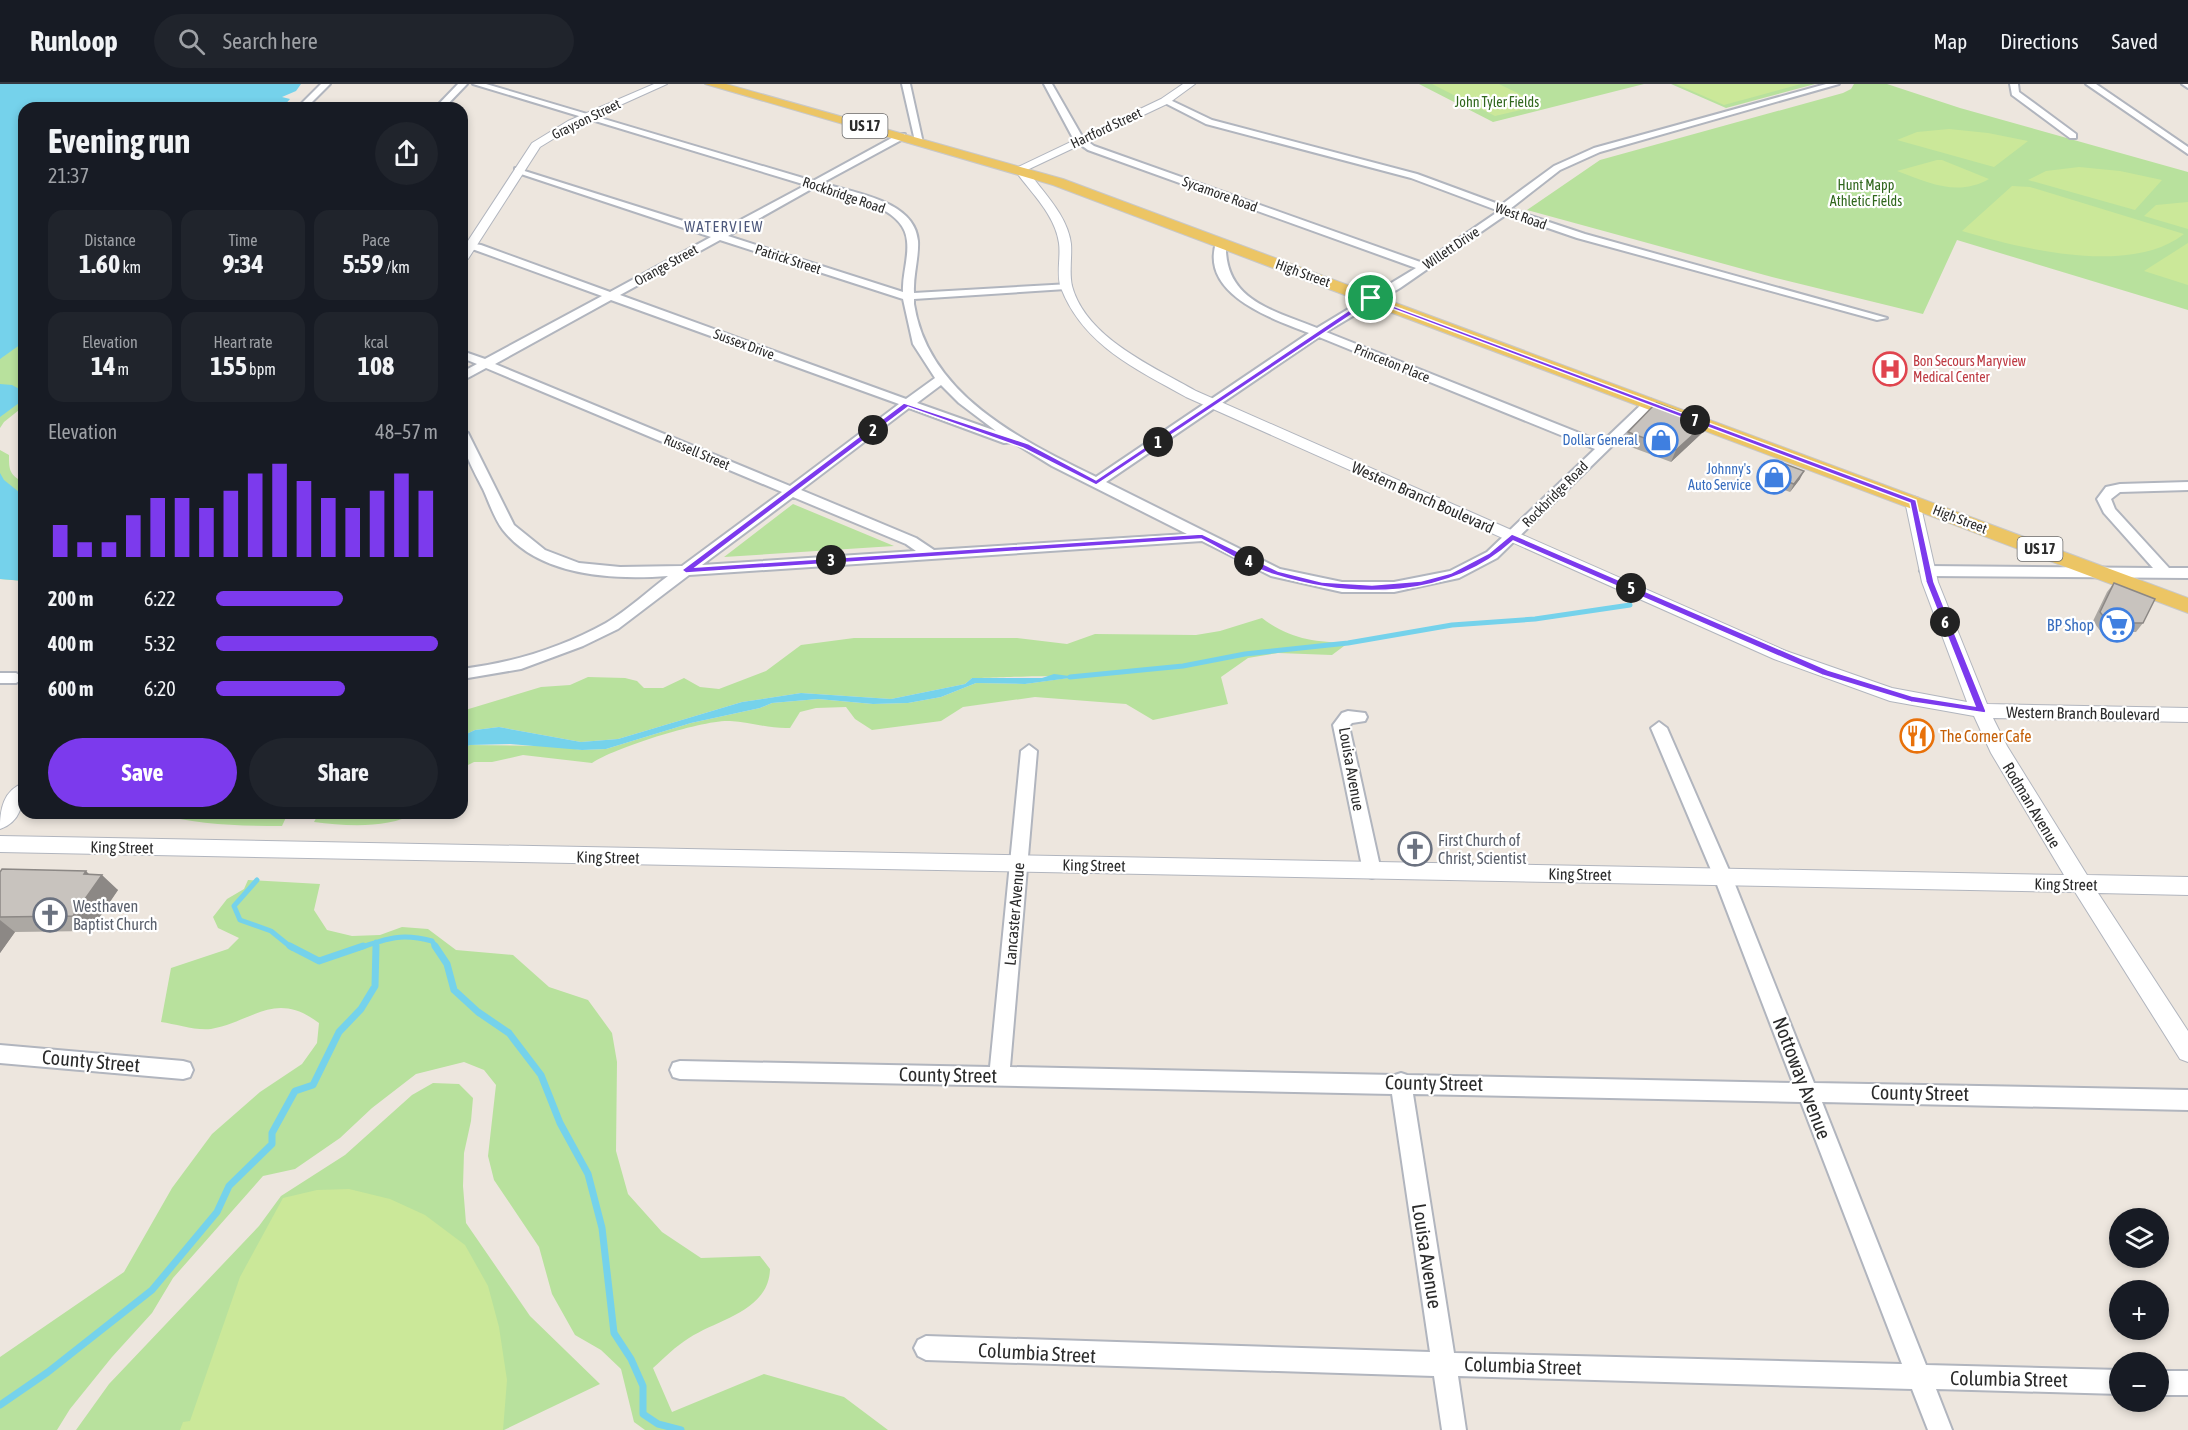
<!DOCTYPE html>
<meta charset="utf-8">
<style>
body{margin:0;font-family:"Asap Condensed",sans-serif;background:#20242c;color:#f1f3f6;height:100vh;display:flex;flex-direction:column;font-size:22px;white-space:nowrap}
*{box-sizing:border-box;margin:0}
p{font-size:20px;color:#9ea1a6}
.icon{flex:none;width:33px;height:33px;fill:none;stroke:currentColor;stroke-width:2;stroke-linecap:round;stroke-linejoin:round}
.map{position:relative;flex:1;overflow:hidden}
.details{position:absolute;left:18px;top:18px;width:450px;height:717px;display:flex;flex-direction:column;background:#171b24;border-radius:18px;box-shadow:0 3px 9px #0003}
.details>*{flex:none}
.buttons{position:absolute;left:2109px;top:1124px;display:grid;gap:12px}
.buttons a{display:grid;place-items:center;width:60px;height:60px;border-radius:50%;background:#171b24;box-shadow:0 3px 9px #0003;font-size:30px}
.pin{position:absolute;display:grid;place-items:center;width:51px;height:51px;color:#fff;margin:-26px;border:3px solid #fff;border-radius:50%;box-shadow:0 2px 6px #0007}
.km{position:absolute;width:30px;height:30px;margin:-15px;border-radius:50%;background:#222;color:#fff;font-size:16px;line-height:30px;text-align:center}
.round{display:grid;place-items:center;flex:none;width:63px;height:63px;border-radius:32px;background:#20242c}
.overview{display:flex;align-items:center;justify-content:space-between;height:102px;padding:0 30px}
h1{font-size:33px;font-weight:700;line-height:45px}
.metrics{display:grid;grid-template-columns:repeat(3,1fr);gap:9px;height:102px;padding:6px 30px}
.metrics div{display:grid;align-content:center;border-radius:15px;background:#20242c;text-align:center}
.metrics b{font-size:26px;font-weight:700}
.metrics small{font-size:16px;font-weight:400}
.metrics p{font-size:16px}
.chart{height:168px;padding:12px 30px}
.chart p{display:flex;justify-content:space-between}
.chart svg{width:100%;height:108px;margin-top:6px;stroke:#7c3aed;stroke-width:6}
.cta{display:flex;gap:12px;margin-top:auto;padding:12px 30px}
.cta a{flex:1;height:69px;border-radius:36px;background:#7c3aed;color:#fff;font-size:24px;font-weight:700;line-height:69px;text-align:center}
.cta a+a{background:#20242c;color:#f1f3f6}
ul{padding:0 30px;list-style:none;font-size:20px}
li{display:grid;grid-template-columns:96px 72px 1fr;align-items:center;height:45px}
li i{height:15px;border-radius:8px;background:#7c3aed}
header{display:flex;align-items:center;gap:36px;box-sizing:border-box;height:84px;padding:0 30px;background:#171b24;border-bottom:2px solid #363941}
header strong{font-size:28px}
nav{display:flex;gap:33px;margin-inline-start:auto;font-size:21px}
.search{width:420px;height:54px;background:#20242c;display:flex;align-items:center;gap:15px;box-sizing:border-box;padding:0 21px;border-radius:33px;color:#9ea1a6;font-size:22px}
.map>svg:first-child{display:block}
.green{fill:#b8e19d}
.pitch{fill:#cbe899}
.water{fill:#75d2eb}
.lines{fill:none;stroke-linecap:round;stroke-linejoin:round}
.stream-far1{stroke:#75d2eb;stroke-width:5}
.stream{stroke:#75d2eb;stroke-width:7}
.minor-casing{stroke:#b1b5be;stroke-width:4}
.tertiary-casing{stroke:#b1b5be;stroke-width:2}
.primary-casing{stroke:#c8c8c8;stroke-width:2}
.minor{fill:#fff;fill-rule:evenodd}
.tertiary{fill:#fff;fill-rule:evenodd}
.primary{fill:#ecc564;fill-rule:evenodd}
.wall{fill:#aca8a3}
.shaded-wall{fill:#8c8885}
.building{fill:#c8c3be;stroke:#8c8885;stroke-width:1.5}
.route{fill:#7c3aed;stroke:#fff;stroke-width:1.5;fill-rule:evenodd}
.labels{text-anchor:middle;stroke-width:4.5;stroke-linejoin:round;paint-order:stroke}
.far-park-label{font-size:14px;fill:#30671d;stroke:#fff}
.far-street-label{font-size:14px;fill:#2b2b2b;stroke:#fff}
.far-health-label{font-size:14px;fill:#be3a42;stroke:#fff;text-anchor:start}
.far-shop-label{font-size:14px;fill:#366cbe;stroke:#fff;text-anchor:end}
.shield{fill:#fff;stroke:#6b6b6b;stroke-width:1.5}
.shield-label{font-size:15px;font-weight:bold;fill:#2b2b2b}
.far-neighbourhood-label{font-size:15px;letter-spacing:1.5px;fill:#4d587b;stroke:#fff}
.street-label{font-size:16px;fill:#2b2b2b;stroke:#fff}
.shop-label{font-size:16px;fill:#366cbe;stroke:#fff;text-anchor:end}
.food-label{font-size:16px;fill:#c56008;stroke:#fff;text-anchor:start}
.worship-label{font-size:16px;fill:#5b616d;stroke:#fff;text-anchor:start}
.near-street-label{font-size:20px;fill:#2b2b2b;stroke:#fff}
</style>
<header>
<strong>Runloop</strong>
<div class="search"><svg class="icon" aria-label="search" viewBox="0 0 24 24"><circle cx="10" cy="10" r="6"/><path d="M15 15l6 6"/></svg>Search here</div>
<nav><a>Map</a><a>Directions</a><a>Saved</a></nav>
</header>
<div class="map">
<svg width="2188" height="1346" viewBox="0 0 2188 1346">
<rect width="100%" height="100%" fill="#ede6de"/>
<path class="green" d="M1419,0H1644L1493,38Z
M1671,0H1815L1726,24Z
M1854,0H1887L1960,24L2188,88V226L1957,156L1923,230L1772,193L1527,126L1600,76L1843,9L1851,5Z
M19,250H24V322L4,338L0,344V261Z
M0,366L9,371C9,386 9,390 24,399V497L0,495Z
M793,420L894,462L724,473Z
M1262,534C1289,555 1315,558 1348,559L1332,571L1278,569L1248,574L1221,593L1228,620L1153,636L1126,620L1035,613L963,623L941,637L872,646L855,635L846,623L816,624L800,628L790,644C770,645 751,638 730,637C705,635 613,664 592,679L523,671L492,678H474L462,684V665L470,661L553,662L582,666L606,665L691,639L760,624L772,619L818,615L873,620L908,619L941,613L976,599L1025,600L1075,593C1070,590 987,594 972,594L965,600L891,615L801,609L742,618L618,655L581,658L499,643L475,646L462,652V627L541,603L570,601L588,593L625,594L637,597L644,604H663L684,594L700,603L719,605L766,587L801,561L854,554H1017L1067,560L1095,550L1196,551L1220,547Z
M155,729H288L282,742C239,742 196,741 155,729Z
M319,729H416C387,745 346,742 314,738Z
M248,796L320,800L314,826L327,846L352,852L380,851L402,843L428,845L456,866L513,871L549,903L588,916L612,949L617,978L616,1067L628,1110L662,1148L701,1174L760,1172L770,1185C769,1227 718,1235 689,1254C676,1262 664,1274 653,1284L672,1328L764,1290L844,1313L888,1346H645L634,1338L621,1285L601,1266L575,1251L552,1210L539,1163L494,1096L488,1072L496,1001L484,986L464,978L416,990L372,1024L340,1054L295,1085L263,1092L173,1194L152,1229L112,1273L70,1325L57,1346H0V1273L124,1188L172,1104L212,1050L260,1008L302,980L317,959L319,939C275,906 254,937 211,945C196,947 176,940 161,938L171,884L228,865L239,854L218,844L213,833L227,815L244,805Z
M433,999L459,1000L473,1014L471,1037L464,1069L463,1102L466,1139L530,1232L600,1300L504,1346H76L109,1300L259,1142L281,1112L345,1071L412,1011Z"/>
<path class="pitch" d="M1432,0H1499L1542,21L1495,32Z
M1676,0H1801L1724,21Z
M1949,45L1988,49L2028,57L1994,83L1897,56L1917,48Z
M1937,76H1942L1989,95C1957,113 1930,99 1897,87Z
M2079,83L2120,87L2162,96L2135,126L2028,96L2046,87Z
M2012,102L2030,103L2184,150C2131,192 2022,165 1962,147Z
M2188,118V145L2144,132L2156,121Z
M2188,159V201L2144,187Z
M349,1105L390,1115L425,1131L465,1161L488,1202L499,1243L507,1296L503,1346H180L183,1338L190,1337L240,1193L283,1114L317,1106Z"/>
<path class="water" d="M0,0H301L296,7L282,13L290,15L282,24H24V246L20,250H24V258L0,275Z
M0,300L12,301L23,307L19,319L0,333Z
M0,389L4,396L24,412V497L0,495Z
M1054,590L1077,593L1025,600L976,599L941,613L908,619L873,620L818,615L772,619L760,624L691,639L606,665L582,666L510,660L470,661L462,665V652L475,646L499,643L581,658L618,655L742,618L801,609L891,615L965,600L972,594H1042Z"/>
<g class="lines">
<path class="stream-far1" d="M1070,593L1183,582L1245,570L1348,559L1452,541L1535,535L1630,521
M257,796L234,822L240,836L271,847L292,864
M359,864C388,854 402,849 432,857L436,864
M376,864V858"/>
<path class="stream" d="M290,862L319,877L363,862
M435,862L447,880L454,906L478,928L509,949L541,991L560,1039L588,1090L602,1144L614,1249L631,1275L643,1302V1330L658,1340L681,1346
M0,1321L48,1288L152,1206L217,1128L229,1102L272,1060V1049L295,1007L313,1001L339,948L361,925L375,902L376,862"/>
<defs>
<path id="minor" d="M321,0H330L306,24H297Z
M458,0H467L444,24H435Z
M473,0H486L813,97L899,50H905V54L822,99C853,109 915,116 918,157C919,174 913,191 914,209L1070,200L1071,202L1066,205L914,215V220C928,311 1021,356 1096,393L1309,249C1273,235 1197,210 1217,156L1226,158C1223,216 1272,226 1317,244L1416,184L1088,66L1074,56L1044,0H1052L1083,54L1094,62L1423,179L1499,127L1411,94L1206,40L1161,17L1168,15L1212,36L1417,90L1501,121L1554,82L1594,64L1826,0H1839L1600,68L1560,86L1510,125L1585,150L1887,234L1877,236L1577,154L1507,130L1400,204L1326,248L1602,358L1646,316L1650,315L1656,319L1497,474L1459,494L1394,508H1342L1271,492L1202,457L689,491L618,545L583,562L521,585L462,595V585C512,579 561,564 606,539C628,526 648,507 668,492C614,496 540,493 503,446C494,434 489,418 483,405C473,385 462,368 462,345L468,349L514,441L545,466L579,479L620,483L682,482L782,408L486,284L462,297V288L477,280L462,274V267L485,275L602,212L475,166L462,164V158L481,161L610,208L711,153L515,88V84L718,148L806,101ZM815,103C843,112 905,121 907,157C909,174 902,191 903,208L728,152ZM720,156L903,215L913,260L935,294L906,315L620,211ZM611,216L899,320L790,402L495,280ZM1319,253L1595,365L1487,468L1450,487L1394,498H1342L1280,485L1106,398ZM941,301L959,319L996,347L917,319ZM909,324L1004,359L1013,358L1052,382L1187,450L934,466L916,454L801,406ZM793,413L906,460L916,467L702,481Z
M902,0H910L923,59L915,57Z
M2010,0H2018L2019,8L2076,50V54H2070L2012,11Z
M2086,0H2096L2188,63V70Z
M2182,0H2188V4Z
M2188,398V406L2120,408L2111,415L2115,425L2169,484H2188V494L1927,492L1920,487L1927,482L2153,484L2104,429L2097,415L2106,403L2120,400Z
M0,589H16L24,594L16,599H0Z
M1348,627L1365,629L1367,633L1365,637L1352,639L1349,642L1381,787L1378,792L1372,794L1366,792L1363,787L1333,641L1342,629Z
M1659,638L1667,644L1732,793L1814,999L2188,1006V1026L1822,1018L1926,1281L2120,1286V1310L1936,1305L1952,1346H1928L1912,1305L1458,1292L1466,1346H1442L1434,1292L926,1276L918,1272L914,1264L918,1256L926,1252L1430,1268L1392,1010L680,995L673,993L670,986L673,979L680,977L990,983L1021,667L1029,661L1037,667L1010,983L1395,991L1401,989L1407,991L1793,999L1714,793L1651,644ZM1413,1010L1801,1018L1902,1280L1454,1269Z
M0,961L183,977L190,979L193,986L190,993L183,995L0,979Z
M2158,1287H2188V1311H2158Z"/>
<path id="tertiary" d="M654,0H667L576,41L540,63L468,175L462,179V166L532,59L568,37Z
M1183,0H1195L1169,19L1027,86C1043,108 1068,132 1071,160C1072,173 1069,189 1072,202C1086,254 1154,283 1196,307L1786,567L1892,604L1967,618L1922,498L1905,417L1913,412L1919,414L1938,498L1987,620L2188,624V638L1993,634L2007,662L2087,791L2188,793V811L2098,809L2188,947V978L2180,975L2075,808L0,768V752L2064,791L1991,669L1974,632L1890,617L1774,575L1186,313C1136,285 1083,261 1061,204C1056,191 1061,173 1059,159C1055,130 1030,108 1014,85L1161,15Z
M24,699C24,718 21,738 0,745C0,726 3,706 24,699Z"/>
<path id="primary" d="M705,0H726L1063,95L2188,514V529L1053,101Z"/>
</defs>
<use href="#minor" class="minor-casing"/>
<use href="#tertiary" class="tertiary-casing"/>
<use href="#primary" class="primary-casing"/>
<use href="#minor" class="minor"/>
<use href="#tertiary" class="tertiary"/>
<use href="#primary" class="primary"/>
</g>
<path class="wall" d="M1707,338L1701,350L1671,378L1623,360L1628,348Z
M1769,391L1800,395L1790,408L1765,399Z
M2114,499L2143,539L2136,548H2101L2093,537L2107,508Z
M86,787L88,790L118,806L90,847L15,848L0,869V788Z"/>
<path class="shaded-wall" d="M1707,338L1701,350L1671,378L1676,366Z
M1804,387L1800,395L1790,408L1794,400Z
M86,787L97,798L102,791L118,806L90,847L73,832L84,790Z
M0,836L15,848L0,869Z"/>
<path class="building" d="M1656,319L1707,338L1676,366L1628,348Z
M1780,378L1804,387L1794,400L1769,391Z
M2114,499L2155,515L2143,539H2108L2100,528Z
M2,785L86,787L84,790L102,791L73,832L0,833V788Z"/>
<path class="route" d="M1369,213L1916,416L1934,498L1986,627L1985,629L1911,618L1822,591L1513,457C1449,515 1355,516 1275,491C1250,484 1225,467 1201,455L686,489L682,486L904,319L1029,360L1096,396ZM1372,217L1910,419L1926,498L1975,622L1912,612L1828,586L1512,450L1489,469L1451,489L1421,497L1372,501L1322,498L1278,487L1202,450L696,483L908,323L1023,364L1096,401Z"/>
<defs>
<symbol id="hospital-ring" viewBox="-11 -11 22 22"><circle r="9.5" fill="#fff" stroke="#e0444e" stroke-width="1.5"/><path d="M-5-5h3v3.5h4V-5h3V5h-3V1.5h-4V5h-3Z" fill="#e0444e"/></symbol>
<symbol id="shop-ring" viewBox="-11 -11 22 22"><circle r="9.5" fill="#fff" stroke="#3f7fe0" stroke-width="1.5"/><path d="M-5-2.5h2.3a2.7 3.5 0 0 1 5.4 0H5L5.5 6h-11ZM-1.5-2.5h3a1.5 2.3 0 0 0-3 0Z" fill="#3f7fe0"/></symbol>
<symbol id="supermarket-ring" viewBox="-11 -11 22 22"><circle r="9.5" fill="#fff" stroke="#3f7fe0" stroke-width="1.5"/><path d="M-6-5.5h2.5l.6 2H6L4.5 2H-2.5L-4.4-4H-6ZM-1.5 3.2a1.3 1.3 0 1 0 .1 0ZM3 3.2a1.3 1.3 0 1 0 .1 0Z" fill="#3f7fe0"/></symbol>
<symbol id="restaurant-ring" viewBox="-11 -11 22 22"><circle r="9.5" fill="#fff" stroke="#e8710a" stroke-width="1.5"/><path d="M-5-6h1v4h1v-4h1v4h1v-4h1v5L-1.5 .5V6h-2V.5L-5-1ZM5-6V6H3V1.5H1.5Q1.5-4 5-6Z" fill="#e8710a"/></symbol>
<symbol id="church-ring" viewBox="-11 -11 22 22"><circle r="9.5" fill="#fff" stroke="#6b7280" stroke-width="1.5"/><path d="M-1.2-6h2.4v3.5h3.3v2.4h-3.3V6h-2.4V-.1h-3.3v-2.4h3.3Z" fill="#6b7280"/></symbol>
</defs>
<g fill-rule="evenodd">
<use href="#hospital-ring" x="1871" y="266" width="38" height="38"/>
<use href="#shop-ring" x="1642" y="337" width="38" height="38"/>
<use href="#shop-ring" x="1755" y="374" width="38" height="38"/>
<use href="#supermarket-ring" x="2098" y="522" width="38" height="38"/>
<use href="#restaurant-ring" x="1898" y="633" width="38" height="38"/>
<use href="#church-ring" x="1396" y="746" width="38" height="38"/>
<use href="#church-ring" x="31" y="812" width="38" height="38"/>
</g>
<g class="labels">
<g class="far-park-label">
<text x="1497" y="23">John Tyler Fields</text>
<text x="1866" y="106">Hunt Mapp<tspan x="1866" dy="16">Athletic Fields</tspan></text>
</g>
<g class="far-street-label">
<text transform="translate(586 35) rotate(-26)" y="5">Grayson Street</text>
<text transform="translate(1106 44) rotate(-25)" y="5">Hartford Street</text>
<text transform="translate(1220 110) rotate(20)" y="5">Sycamore Road</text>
<text transform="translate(844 111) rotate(19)" y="5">Rockbridge Road</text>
<text transform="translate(1521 132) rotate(20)" y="5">West Road</text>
<text transform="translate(1451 164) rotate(-34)" y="5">Willett Drive</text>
<text transform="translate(788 175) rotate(18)" y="5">Patrick Street</text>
<text transform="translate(666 181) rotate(-29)" y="5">Orange Street</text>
<text transform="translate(1303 189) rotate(20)" y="5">High Street</text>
<text transform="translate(744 260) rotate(20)" y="5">Sussex Drive</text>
<text transform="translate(1392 279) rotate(22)" y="5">Princeton Place</text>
<text transform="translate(697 368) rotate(23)" y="5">Russell Street</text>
<text transform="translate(1555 410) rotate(-45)" y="5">Rockbridge Road</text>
<text transform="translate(1960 435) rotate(21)" y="5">High Street</text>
</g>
<g class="far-health-label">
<text x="1913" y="282">Bon Secours Maryview<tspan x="1913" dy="16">Medical Center</tspan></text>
</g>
<g class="far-shop-label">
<text x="1638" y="361">Dollar General</text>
<text x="1751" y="390">Johnny's<tspan x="1751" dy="16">Auto Service</tspan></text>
</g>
<g class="shield">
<rect x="842.5" y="30" width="45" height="24" rx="4.5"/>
<rect x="2017.5" y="453" width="45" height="24" rx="4.5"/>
</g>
<g class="shield-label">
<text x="865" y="47">US 17</text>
<text x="2040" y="470">US 17</text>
</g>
<g class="far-neighbourhood-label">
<text x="724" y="148">WATERVIEW</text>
</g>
<g class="street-label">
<text transform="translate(1423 413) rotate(24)" y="6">Western Branch Boulevard</text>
<text transform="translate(2083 629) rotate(1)" y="6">Western Branch Boulevard</text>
<text transform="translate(1352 685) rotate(80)" y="6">Louisa Avenue</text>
<text transform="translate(2032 721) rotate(59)" y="6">Rodman Avenue</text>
<text transform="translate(122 763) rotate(1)" y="6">King Street</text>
<text transform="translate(608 773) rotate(1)" y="6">King Street</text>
<text transform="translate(1094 781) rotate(1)" y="6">King Street</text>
<text transform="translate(1580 790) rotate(1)" y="6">King Street</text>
<text transform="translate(2066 800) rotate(1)" y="6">King Street</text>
<text transform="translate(1014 830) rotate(-85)" y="6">Lancaster Avenue</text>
</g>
<g class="shop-label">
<text x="2094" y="547">BP Shop</text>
</g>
<g class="food-label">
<text x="1940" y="658">The Corner Cafe</text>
</g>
<g class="worship-label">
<text x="1438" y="762">First Church of<tspan x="1438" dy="18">Christ, Scientist</tspan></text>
<text x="73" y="828">Westhaven<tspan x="73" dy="18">Baptist Church</tspan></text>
</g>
<g class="near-street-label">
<text transform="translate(91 977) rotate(5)" y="7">County Street</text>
<text transform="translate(948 991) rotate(1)" y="7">County Street</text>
<text transform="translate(1802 994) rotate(69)" y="7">Nottoway Avenue</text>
<text transform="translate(1434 999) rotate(1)" y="7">County Street</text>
<text transform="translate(1920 1009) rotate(1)" y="7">County Street</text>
<text transform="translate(1427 1172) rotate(81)" y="7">Louisa Avenue</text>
<text transform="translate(1037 1269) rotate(3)" y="7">Columbia Street</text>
<text transform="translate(1523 1282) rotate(2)" y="7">Columbia Street</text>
<text transform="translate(2009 1295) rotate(1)" y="7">Columbia Street</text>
</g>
</g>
</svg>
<div class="buttons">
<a><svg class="icon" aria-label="layers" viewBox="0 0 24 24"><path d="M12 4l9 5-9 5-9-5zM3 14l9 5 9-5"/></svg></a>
<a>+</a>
<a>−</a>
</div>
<div class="pin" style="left:1371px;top:214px;background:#1e9e55"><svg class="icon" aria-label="arrive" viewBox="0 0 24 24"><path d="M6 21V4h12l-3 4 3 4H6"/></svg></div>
<b class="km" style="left:1158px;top:358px">1</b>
<b class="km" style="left:873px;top:346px">2</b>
<b class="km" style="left:831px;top:476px">3</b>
<b class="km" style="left:1249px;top:477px">4</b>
<b class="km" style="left:1631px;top:504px">5</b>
<b class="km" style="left:1945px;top:538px">6</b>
<b class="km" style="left:1695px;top:336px">7</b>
<section class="details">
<div class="overview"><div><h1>Evening run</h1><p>21:37</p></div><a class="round"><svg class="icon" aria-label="share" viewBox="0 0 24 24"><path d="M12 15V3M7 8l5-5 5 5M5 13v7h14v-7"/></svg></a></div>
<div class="metrics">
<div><p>Distance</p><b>1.60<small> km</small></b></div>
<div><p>Time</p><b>9:34</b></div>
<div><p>Pace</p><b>5:59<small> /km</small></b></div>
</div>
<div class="metrics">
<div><p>Elevation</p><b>14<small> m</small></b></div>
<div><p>Heart rate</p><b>155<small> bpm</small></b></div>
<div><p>kcal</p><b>108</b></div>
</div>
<div class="chart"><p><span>Elevation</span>48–57 m</p>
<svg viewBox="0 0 160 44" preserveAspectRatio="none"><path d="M5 44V31M15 44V38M25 44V38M35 44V27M45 44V20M55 44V20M65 44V24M75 44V17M85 44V10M95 44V6M105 44V13M115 44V20M125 44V24M135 44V17M145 44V10M155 44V17"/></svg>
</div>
<ul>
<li><b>200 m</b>6:22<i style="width:57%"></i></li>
<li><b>400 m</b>5:32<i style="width:100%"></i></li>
<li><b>600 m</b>6:20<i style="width:58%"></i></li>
</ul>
<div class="cta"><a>Save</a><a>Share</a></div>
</section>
</div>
